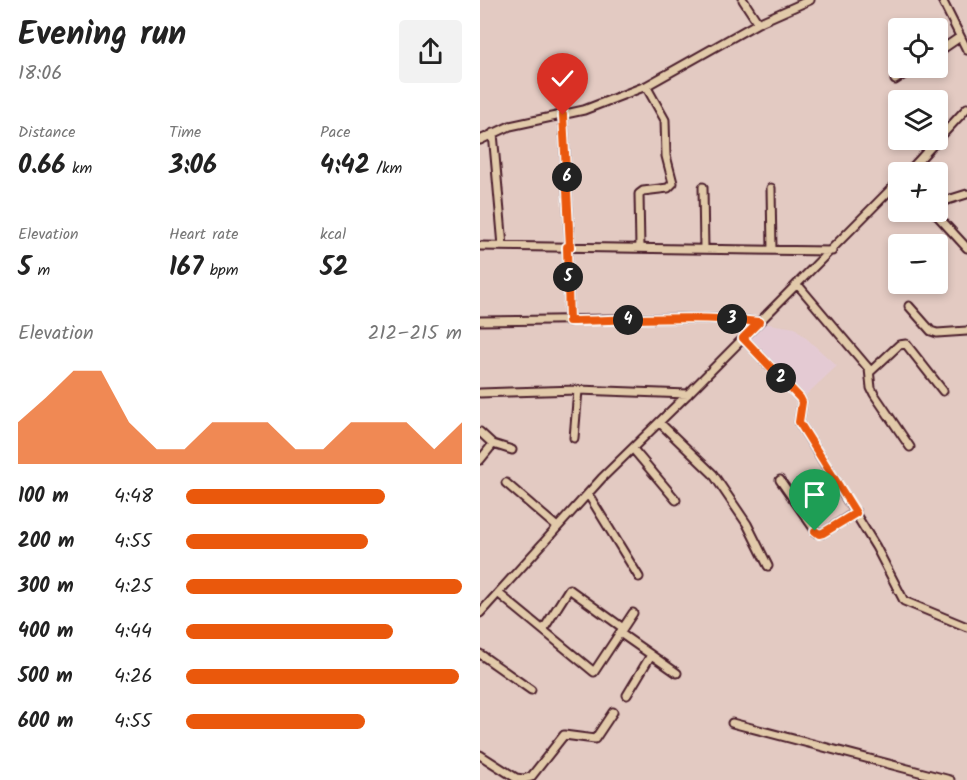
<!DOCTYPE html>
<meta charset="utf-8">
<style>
body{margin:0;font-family:Kalam,sans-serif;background:#f2f2f2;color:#222;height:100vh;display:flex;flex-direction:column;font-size:22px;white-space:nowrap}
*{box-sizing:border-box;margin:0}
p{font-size:20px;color:#767676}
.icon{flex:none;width:33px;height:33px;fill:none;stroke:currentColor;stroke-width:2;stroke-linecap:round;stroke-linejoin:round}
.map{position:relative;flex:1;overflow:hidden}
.details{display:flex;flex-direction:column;background:#fff;width:480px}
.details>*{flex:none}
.fabs{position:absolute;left:408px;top:18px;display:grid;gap:12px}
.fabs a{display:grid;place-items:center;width:60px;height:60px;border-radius:6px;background:#fff;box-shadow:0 3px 9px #0003;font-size:30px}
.pin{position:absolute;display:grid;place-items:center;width:51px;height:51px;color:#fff;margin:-62px -26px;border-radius:50% 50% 50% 0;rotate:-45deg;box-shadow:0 0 6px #0007}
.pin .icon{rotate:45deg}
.km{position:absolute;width:30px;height:30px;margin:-15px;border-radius:50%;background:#222;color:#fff;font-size:16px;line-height:30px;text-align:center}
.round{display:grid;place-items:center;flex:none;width:63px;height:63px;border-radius:6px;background:#f2f2f2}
.head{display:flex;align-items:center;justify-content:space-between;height:102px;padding:0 18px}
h1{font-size:33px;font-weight:700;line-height:45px}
.metrics{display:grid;grid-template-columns:repeat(3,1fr);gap:9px;height:102px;padding:6px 18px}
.metrics div{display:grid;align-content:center}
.metrics b{font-size:26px;font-weight:700}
.metrics small{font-size:16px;font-weight:400}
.metrics p{font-size:16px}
.chart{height:168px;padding:12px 18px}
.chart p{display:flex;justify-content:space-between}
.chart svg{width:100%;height:108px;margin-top:6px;fill:#ea580c;opacity:.7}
ul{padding:0 18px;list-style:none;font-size:20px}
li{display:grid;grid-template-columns:96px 72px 1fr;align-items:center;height:45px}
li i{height:15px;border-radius:8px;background:#ea580c}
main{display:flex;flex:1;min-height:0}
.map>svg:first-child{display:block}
.built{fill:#e4cad3}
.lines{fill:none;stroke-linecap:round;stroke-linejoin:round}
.minor-casing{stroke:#4a1f2b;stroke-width:11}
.minor{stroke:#e2caaa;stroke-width:7}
.route-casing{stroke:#fff;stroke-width:12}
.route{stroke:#ea580c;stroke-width:8}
</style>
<main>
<section class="details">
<div class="head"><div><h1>Evening run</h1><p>18:06</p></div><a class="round"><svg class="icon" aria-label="share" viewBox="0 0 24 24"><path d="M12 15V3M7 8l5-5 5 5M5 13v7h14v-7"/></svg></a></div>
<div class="metrics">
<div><p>Distance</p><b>0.66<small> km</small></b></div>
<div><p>Time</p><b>3:06</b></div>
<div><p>Pace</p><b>4:42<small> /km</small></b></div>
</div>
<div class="metrics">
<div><p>Elevation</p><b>5<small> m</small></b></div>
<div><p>Heart rate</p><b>167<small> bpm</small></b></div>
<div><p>kcal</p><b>52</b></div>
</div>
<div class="chart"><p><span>Elevation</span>212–215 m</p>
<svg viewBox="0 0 160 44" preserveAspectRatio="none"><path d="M0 44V27L10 17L20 6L30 6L40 27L50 38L60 38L70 27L80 27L90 27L100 38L110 38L120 27L130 27L140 27L150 38L160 27V44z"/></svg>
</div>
<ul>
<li><b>100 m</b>4:48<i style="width:72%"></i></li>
<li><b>200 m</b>4:55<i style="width:66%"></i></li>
<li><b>300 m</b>4:25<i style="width:100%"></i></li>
<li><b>400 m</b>4:44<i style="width:75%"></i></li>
<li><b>500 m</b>4:26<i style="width:99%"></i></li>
<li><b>600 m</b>4:55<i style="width:65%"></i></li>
</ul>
</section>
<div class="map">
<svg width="487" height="780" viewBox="0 0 487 780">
<rect width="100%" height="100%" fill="#e3cac2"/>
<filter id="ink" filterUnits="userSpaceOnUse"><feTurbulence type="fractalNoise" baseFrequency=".0167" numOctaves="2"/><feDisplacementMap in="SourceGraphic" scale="12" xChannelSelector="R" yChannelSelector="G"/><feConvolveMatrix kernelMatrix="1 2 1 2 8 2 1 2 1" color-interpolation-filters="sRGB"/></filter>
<g filter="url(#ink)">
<path class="built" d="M283,323L315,328L357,366L325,396L268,338Z"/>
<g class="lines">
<defs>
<path id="minor" d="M263,0L278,23
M462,0L487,50
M458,52L480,37
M415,80L434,68
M83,115L90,247
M13,133L23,246
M0,140L30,126L104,110L166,86L278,23L330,0
M428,172L487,108
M223,187L224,249
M291,188L292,250
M458,203L487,194
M454,212L487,248
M0,246L352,251
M87,247L89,321
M160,248L159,194L163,191L188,188L193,183L186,156L185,120L166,86
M318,285L389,369L391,388L394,394L430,447
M429,306L451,331L457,333L487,331
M0,321L200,318L249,319L278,322
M263,338L320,398L322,402L319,422L396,547L424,601L487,627
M390,372L419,345L426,344L463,391
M0,393L98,390L208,394
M180,423L233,474L267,524L288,566
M0,432L13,444L32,450
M94,438L98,390
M153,449L196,500
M0,460L13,444
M300,480L337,533H343L376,512
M26,483L77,527
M108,494L159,577
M18,593L114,672L153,613
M0,613L122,478L208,394L418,182
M63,630L89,589L143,628
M140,633L197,673
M0,654L51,690
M147,695L171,655
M252,723L470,780
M0,755L36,778L43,779L51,777L84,735L115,739L133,712"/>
</defs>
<use href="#minor" class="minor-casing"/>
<use href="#minor" class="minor"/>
</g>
</g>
<g class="lines" filter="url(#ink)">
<defs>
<path id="route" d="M83,115L90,247H87L89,321C152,320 216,315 279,322L263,338L320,398L322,402L319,422L376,513L343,533L339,534L335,531"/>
</defs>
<use href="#route" class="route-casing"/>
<use href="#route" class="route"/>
</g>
</svg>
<div class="fabs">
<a><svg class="icon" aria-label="locate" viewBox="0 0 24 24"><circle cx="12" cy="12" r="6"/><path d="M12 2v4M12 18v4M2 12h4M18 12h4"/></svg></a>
<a><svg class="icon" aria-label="layers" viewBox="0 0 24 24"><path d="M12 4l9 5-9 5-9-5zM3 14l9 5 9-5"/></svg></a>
<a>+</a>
<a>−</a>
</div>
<div class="pin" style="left:335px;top:531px;background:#1e9e55"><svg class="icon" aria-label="arrive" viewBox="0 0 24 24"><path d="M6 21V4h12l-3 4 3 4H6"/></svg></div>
<div class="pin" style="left:83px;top:115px;background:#d93025"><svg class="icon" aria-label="check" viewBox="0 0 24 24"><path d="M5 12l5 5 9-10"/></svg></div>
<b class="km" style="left:301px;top:378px">2</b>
<b class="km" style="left:252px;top:319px">3</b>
<b class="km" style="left:148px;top:320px">4</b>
<b class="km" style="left:88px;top:277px">5</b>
<b class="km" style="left:87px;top:177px">6</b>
</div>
</main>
